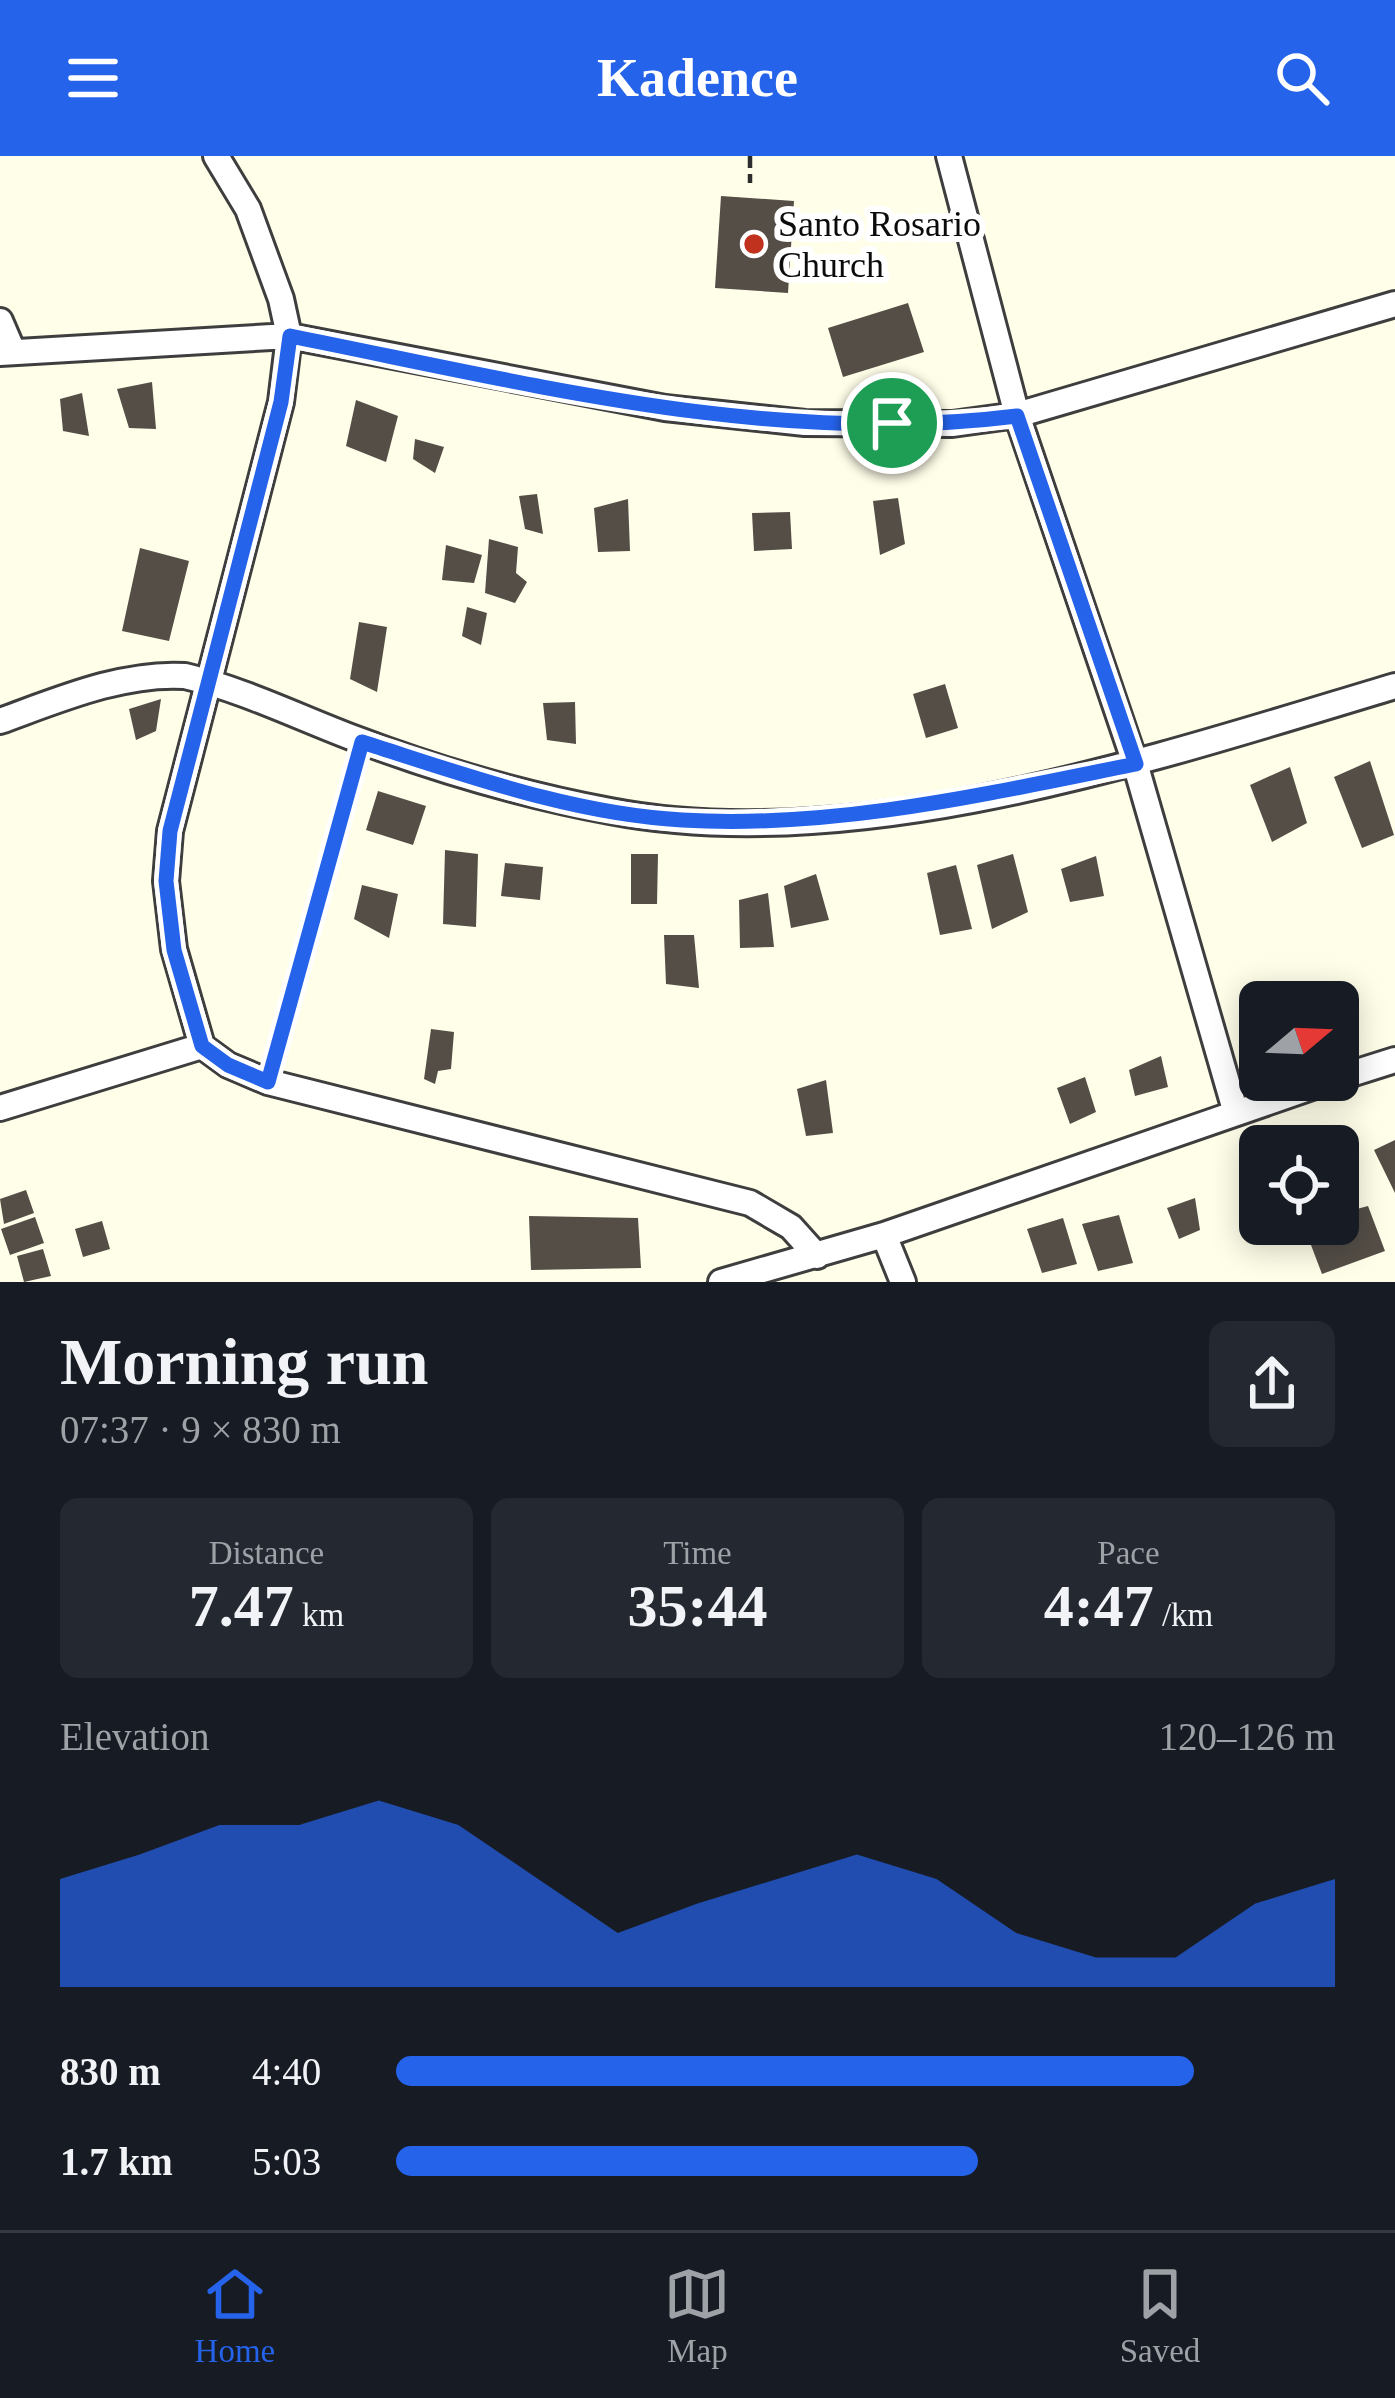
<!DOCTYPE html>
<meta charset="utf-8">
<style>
body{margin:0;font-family:Georgia,serif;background:#242831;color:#f1f3f6;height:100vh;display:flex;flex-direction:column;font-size:45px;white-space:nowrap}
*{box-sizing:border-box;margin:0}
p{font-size:39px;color:#9ea1a6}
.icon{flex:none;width:66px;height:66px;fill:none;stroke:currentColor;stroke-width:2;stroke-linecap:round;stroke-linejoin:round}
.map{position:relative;height:1126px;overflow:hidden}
.details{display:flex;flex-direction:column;background:#171b24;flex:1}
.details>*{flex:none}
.needle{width:78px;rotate:71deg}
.fabs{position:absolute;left:1239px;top:825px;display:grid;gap:24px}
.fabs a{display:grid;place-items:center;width:120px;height:120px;border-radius:18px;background:#171b24;box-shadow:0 6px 30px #0003;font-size:60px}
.pin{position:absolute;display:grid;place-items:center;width:102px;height:102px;color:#fff;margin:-51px;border:6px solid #fff;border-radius:50%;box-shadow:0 3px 12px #0007}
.round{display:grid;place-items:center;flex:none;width:126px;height:126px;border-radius:18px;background:#242831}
.overview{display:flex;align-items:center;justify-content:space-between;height:204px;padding:0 60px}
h1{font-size:66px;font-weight:800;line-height:90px}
.figures{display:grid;grid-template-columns:repeat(3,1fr);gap:18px;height:204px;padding:12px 60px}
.figures div{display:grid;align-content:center;border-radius:18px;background:#242831;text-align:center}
.figures b{font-size:60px;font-weight:800}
.figures small{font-size:33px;font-weight:400}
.figures p{font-size:33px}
.chart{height:336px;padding:24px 60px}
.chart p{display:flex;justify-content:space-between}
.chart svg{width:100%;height:216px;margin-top:12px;fill:#2563eb;opacity:.7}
ul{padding:0 60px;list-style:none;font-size:39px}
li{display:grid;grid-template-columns:192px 144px 1fr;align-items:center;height:90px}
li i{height:30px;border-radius:15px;background:#2563eb}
header{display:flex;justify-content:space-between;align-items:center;height:156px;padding:0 60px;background:#2563eb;color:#fff;font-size:54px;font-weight:800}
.menu{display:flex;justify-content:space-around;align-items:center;height:168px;border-top:3px solid #363941;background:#171b24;font-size:33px;color:#9ea1a6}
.menu a{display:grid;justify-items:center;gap:6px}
.menu .on{color:#2563eb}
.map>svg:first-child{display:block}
.building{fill:#544e47}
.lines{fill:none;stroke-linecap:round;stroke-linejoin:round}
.minor-casing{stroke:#3e3e3e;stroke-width:30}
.path{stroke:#2d2d2d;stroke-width:4.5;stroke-dasharray:12 6;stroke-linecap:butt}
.minor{stroke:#fff;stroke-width:24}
.route-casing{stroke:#fff;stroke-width:24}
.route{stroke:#2563eb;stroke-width:15}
.poi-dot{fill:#c0311e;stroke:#fff;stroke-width:4.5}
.labels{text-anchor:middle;stroke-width:12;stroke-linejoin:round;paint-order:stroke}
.poi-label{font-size:36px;fill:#0b0b0b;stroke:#fff;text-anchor:start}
</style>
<header><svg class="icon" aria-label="menu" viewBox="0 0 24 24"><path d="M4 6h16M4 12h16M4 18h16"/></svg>Kadence<svg class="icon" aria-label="search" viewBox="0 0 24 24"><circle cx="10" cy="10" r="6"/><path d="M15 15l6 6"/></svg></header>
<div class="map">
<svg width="1395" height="1126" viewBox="0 0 1395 1126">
<rect width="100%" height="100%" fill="#fffee9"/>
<path class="building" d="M721,40L794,45L788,137L715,132Z
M908,147L924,196L843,221L828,172Z
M152,226L156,273L129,272L117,233Z
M82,237L89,280L63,275L60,243Z
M356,244L398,260L386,306L346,290Z
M415,283L444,291L435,317L413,303Z
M537,338L543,378L525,373L519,340Z
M898,342L905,388L880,399L873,345Z
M628,343L630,395L598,396L594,352Z
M790,356L792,393L754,395L752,357Z
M489,383L518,391L516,417L527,426L515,447L485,437Z
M446,389L482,399L474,427L442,424Z
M140,392L189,405L169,485L122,475Z
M467,451L487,457L481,489L462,480Z
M359,466L387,471L377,536L350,523Z
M945,528L958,572L926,582L913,538Z
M161,543L156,575L136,584L129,553Z
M575,546L576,588L547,584L543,547Z
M1370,605L1394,679L1362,692L1334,621Z
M1290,611L1307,667L1272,686L1250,629Z
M378,635L426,650L413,689L366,674Z
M445,694L478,698L476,771L443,768Z
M631,698H658L657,748H631Z
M1013,698L1028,756L992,773L977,709Z
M1096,700L1104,740L1070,746L1061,713Z
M505,707L543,711L540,744L501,740Z
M956,709L972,773L940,779L927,717Z
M816,718L829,764L791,772L784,730Z
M362,729L398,738L389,782L354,763Z
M768,737L774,791L740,792L739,744Z
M664,779H694L699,832L666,828Z
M431,873L454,876L451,913L438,915L435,928L424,923Z
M1161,900L1168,931L1135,940L1129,914Z
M1085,921L1096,956L1070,968L1057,932Z
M826,924L833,977L806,980L797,933Z
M1395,984V1037L1374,994Z
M26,1034L34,1057L4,1068L0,1043Z
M1195,1042L1200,1074L1179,1083L1167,1052Z
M1368,1050L1385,1095L1322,1118L1303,1068H1338V1058Z
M1119,1059L1133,1107L1098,1115L1082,1068Z
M529,1060L638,1062L641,1112L531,1114Z
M35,1061L44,1087L10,1099L1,1073Z
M1063,1062L1077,1108L1042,1117L1027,1073Z
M102,1065L110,1093L83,1101L75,1073Z
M43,1093L51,1120L24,1126L17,1100Z"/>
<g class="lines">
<defs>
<path id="minor" d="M216,0L248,53L281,143L289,180L281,246L170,675L166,725L174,793L202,890L228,909L268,926L750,1047L791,1071L817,1100
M949,0L1017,259L1135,607L1235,954
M0,165L12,193
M0,197L289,180L665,252L805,267L952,268L1017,259L1395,148
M0,565C58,544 123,516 185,520C244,534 300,562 356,583C438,614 524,639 610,655C858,703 1158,601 1395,530
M1338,922L1395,904
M0,952L202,890
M884,1079L903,1126
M721,1126L884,1079L1332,924"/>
</defs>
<use href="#minor" class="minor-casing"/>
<path class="path" d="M750,0V27
M274,903L356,608"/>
<use href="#minor" class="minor"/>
</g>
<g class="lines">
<defs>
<path id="route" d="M290,180C527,227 773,291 1017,260L1136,608C986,638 836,673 682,664C572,658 466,619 362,586L268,926L228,909L202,890L174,794L166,725L170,675L281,246Z"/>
</defs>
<use href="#route" class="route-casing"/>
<use href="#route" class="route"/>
</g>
<circle class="poi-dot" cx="754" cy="88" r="12"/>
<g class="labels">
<g class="poi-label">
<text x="778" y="80">Santo Rosario<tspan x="778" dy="41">Church</tspan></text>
</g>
</g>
</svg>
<div class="fabs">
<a><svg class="needle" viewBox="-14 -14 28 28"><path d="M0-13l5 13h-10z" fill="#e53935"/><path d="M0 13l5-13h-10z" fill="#9ea1a6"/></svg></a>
<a><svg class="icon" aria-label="locate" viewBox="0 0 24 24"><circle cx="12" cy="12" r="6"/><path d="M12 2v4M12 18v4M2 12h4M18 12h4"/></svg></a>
</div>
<div class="pin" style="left:892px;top:267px;background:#1e9e55"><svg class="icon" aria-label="arrive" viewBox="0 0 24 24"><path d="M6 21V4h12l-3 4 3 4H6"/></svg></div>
</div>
<section class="details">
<div class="overview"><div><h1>Morning run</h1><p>07:37 · 9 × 830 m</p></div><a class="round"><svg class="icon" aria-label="share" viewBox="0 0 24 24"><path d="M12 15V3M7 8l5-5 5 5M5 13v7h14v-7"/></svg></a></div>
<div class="figures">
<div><p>Distance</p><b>7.47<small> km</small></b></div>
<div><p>Time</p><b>35:44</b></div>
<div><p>Pace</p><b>4:47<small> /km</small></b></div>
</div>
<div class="chart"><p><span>Elevation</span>120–126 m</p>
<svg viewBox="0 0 160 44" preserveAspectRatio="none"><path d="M0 44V22L10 17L20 11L30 11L40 6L50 11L60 22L70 33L80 27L90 22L100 17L110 22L120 33L130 38L140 38L150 27L160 22V44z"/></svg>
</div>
<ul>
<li><b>830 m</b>4:40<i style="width:85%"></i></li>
<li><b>1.7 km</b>5:03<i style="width:62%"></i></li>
</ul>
</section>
<nav class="menu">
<a class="on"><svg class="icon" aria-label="home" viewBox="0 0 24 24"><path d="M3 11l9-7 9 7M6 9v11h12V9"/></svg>Home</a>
<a><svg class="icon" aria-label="map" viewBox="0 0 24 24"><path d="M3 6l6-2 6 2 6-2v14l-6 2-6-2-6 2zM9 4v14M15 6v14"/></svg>Map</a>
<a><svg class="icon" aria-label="saved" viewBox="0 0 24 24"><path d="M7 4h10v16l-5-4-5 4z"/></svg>Saved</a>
</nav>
